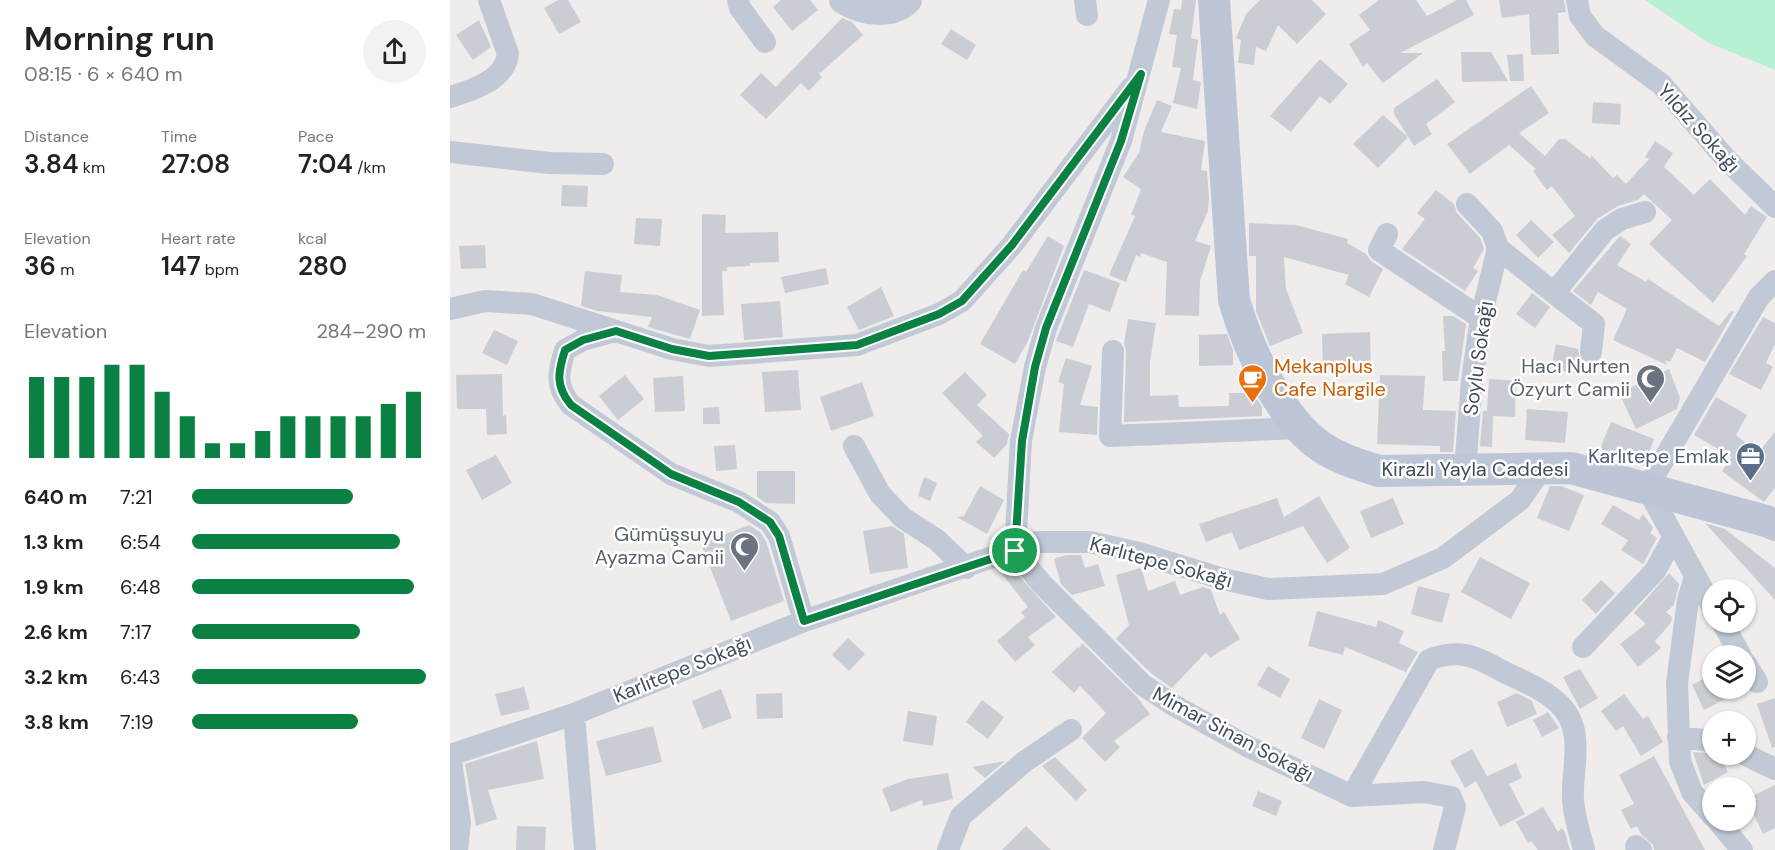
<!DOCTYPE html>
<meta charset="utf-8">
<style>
body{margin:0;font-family:"DM Sans",sans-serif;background:#f2f2f2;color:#222;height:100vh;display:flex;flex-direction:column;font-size:22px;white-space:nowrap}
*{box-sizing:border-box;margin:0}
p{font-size:20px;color:#767676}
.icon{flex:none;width:33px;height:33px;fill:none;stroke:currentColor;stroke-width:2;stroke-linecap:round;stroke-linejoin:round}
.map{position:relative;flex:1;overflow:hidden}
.side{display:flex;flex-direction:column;background:#fff;width:450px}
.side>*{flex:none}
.tools{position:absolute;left:1252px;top:579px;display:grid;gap:12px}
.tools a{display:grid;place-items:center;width:54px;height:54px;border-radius:50%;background:#fff;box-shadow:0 2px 4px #0004;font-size:30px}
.pin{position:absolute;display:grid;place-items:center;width:51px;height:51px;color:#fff;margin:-26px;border:3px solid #fff;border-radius:50%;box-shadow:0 2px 6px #0007}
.round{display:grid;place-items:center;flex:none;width:63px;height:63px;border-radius:32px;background:#f2f2f2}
.overview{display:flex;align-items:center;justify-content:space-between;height:102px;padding:0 24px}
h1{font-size:33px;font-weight:600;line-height:45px}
.metrics{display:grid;grid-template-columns:repeat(3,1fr);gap:9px;height:102px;padding:6px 24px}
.metrics div{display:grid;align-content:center}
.metrics b{font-size:26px;font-weight:600}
.metrics small{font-size:16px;font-weight:400}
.metrics p{font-size:16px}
.chart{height:168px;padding:12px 24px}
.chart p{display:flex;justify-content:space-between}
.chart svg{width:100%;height:108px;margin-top:6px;stroke:#0b8043;stroke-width:6}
ul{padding:0 24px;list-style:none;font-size:20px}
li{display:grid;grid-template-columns:96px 72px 1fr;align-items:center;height:45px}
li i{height:15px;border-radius:8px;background:#0b8043}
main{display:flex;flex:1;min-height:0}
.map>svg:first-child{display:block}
.green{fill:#b5f1d2}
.building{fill:#cacdd4}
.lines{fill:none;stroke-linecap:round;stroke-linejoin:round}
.minor{stroke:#c0c9d5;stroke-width:22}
.tertiary{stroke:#c0c9d5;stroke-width:28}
.secondary{stroke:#bcc6d7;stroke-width:32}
.route-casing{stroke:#fff;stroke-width:12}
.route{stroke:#0b8043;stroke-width:8}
.labels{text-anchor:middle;stroke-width:5;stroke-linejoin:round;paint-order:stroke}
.street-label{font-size:20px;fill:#434d5a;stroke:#fff}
.food-label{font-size:20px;fill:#c56008;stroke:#fff;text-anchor:start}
.worship-label{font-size:20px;fill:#5b616d;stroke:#fff;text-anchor:end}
.service-label{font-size:20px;fill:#4e5e75;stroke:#fff;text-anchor:end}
</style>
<main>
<section class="side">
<div class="overview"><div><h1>Morning run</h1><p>08:15 · 6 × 640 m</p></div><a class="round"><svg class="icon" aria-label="share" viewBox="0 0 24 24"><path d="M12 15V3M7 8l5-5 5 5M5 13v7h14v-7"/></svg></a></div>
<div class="metrics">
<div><p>Distance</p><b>3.84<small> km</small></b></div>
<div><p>Time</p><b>27:08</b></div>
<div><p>Pace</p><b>7:04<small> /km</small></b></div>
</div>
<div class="metrics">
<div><p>Elevation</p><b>36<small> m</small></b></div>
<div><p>Heart rate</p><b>147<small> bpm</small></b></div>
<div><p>kcal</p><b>280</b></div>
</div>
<div class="chart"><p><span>Elevation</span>284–290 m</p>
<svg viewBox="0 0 160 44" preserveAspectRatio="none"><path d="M5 44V11M15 44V11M25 44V11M35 44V6M45 44V6M55 44V17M65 44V27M75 44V38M85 44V38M95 44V33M105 44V27M115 44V27M125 44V27M135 44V27M145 44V22M155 44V17"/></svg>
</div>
<ul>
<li><b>640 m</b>7:21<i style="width:69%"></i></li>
<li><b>1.3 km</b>6:54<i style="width:89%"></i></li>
<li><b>1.9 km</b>6:48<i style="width:95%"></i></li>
<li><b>2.6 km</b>7:17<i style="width:72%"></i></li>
<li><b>3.2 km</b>6:43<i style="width:100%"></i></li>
<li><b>3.8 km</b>7:19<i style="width:71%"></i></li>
</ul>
</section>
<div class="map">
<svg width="1325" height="850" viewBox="0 0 1325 850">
<rect width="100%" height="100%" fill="#efeceb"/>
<path class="green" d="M1195,0H1325V70L1259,43Z"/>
<path class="building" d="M108,0H118L131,22L109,34L94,8Z
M331,0H360L368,10L342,31L323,7Z
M732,0H746L741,38L748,40L743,80L751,82L747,109L723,103L731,68L722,67L727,35L719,34L724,9L731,10Z
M810,0H862L876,14L847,44L828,25L816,51L806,47L804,65L788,63L791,40L786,38L796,14Z
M929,0H966L977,16L1007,0H1016L1024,15L950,53H973L933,83L917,63L913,67L899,44L920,30L909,15Z
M1049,0H1114L1116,12L1108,13L1109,54L1081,55L1079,14L1052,18Z
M392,18L402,22L413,35L369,74L372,77L359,91L351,83L316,119L290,95L311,73L326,87Z
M29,20L41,47L23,60L6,35Z
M501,29L526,45L517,60L491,44Z
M1011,52H1041L1058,81L1012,82Z
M1073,54L1074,81H1060L1057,55Z
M870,59L898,84L880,104L870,96L841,132L820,116Z
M987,79L1005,102L976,124L982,134L964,146L944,114V108Z
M1081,86L1099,113L1069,133L1095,156L1109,139H1115L1141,159V155L1163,178L1167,175L1176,184L1199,159L1195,157L1205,141L1223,153L1214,167L1244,195L1260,179L1295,215L1301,206L1317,217L1294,254L1297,256L1263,303L1199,244L1222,220L1194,194L1188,200L1168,206L1147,219L1119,253L1102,235L1125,216L1102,186L1097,190L1083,171L1086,169L1059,145L1020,174L997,144Z
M707,100L722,106L711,132L755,141L751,170L757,171L759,198L758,211L745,241L761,246L750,281L749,316L715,315L717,262L691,253L690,257L686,255L676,282L659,275L685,216L681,215L691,189L673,177L689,153L694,131Z
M1143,102L1171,104L1170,125L1142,123Z
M933,115L958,137L928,168L903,144Z
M112,185L138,186L137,207L111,206Z
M986,190L1004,204L1007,213L1030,238L1034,249L1023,268L1028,271L1015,291L952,249L975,219L967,213Z
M252,214L276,215L275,233L328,232L329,262L300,263V266L277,267V271H272L274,315L252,316Z
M186,218L212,219L210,246L184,244Z
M1081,220L1104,242L1088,258L1066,235Z
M799,223L846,225L898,239L897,243L916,254L921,261L933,269L919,297L895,284L899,275L834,257L836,289L853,333L820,346L806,311V256H799Z
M598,236L614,246L578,341L565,364L530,344L573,270L576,272Z
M1170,236L1181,244L1167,265L1196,282L1198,279L1269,326L1281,311L1284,312L1255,362L1227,348L1220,362L1215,360L1217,365L1163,340L1177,309L1148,292L1141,305L1123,291Z
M35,245L36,268L11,269L9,246Z
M376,268L379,284L335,293L331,277Z
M634,270L670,283L660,312L639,304L623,347L606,341Z
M135,271L172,275L170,292L207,295L250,310L240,339L198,327L202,317L148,311L131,306Z
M431,287L444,316L409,330L397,307Z
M1082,293L1100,307L1085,328L1066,314Z
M330,301L333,337L294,340L291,304Z
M993,316H1003L1016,324L1008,381H993L992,351H995Z
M1313,317L1325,323V344L1316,363L1323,367L1311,390L1279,374Z
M678,319L706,323L700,361V396L728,395L729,407L779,406V393H803L812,407V416L674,422L676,351L674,343Z
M44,330L68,341L57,365L32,353Z
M920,332L921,372L873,373L872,334Z
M777,334L783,350V365L749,366V335Z
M1106,344L1128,349L1130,359L1127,374L1101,369Z
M616,358L642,366L630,405L648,407L647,435L609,432L614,384L608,382Z
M1219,369L1230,398L1227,409L1186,429L1169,393Z
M348,370L351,410L315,412L312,372Z
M515,372L537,395L527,405L559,434L557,444L544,458L526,442L533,436L492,393Z
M52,374L53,416L56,415L57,434L37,435L36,409H7L6,375Z
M175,375L194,399L168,420L149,396Z
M930,375L975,376L973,410L1006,411L1003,452H990V446L927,444Z
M233,376L235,411L205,412L203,378Z
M1039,379L1066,381L1065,417L1043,416L1042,447L1030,446L1033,411H1037Z
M412,382L424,416L381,431L370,397Z
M1266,397L1297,415L1286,435L1308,453L1325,432V488L1314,502L1272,471L1282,457L1244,435Z
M269,407L270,424H253V408Z
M1077,409L1118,412L1115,443L1075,440Z
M1161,422L1204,439L1194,466L1150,449Z
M285,445L287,469L266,471L264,446Z
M46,455L62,483L32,500L16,470Z
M307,471H345V504L316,503L307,497Z
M474,477L487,483L480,501L468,496Z
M530,486L554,500L537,534L507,517L514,516Z
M1100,486H1111L1134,495L1119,531L1087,518Z
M869,496L900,548L877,563L853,526L789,550L782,532L756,542L749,524L827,498L834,517Z
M943,498L954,524L921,538L910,511Z
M1163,505L1189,520L1193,514L1203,528L1200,533L1207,538L1193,564L1171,550L1178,540L1151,524Z
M1255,523L1275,529L1325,568V600Z
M299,525L310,532L316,541L334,601L281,621L251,544Z
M442,526L454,534L458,568L420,574L413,531Z
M616,555H631L635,568L648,564L655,586L622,595L611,584L604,559Z
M1030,557L1080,583L1061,619L1011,592Z
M561,567L606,617L578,637L585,645L565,662L547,641L575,617L571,612L578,607L552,574Z
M691,568L698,591L725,581L730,595L753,587L761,590L770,615L774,612L790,639L760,658L756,652L722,688L702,674L666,639L679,625L666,575Z
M1219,573L1229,584L1224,605L1216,612L1222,617L1221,623L1205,641L1211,648L1188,667L1170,644L1196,624L1184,613Z
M1151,580L1165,593L1146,614L1132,600Z
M968,586L1000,594L992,623L961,614Z
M867,611L926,627L928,620L954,631L949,643L968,652L956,672L895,647L893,655L858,646Z
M398,638L415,654L399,671L382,655Z
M632,643L687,697L700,714L664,741L670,747L655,762L632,738L656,713L630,686L624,693L602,672L628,647L629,649Z
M818,666L840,679L830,698L807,685Z
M1130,669L1148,698L1130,709L1113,677Z
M1263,674V688L1295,689L1254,710L1242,685Z
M74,687L80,709L51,716L45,694Z
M271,689L282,718L253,729L242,701Z
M332,693L333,718L307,719L306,694Z
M1067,693L1082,701L1087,714L1057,727L1047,702Z
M1174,694L1193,719L1198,716L1213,742L1191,756L1173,726L1166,731L1151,711Z
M1325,698V747L1322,748L1307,704Z
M869,699L892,710L874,749L851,738Z
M532,700L554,717L538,739L516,722Z
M458,711L487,716L483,746L453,741Z
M1098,712L1109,728L1092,737L1083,720Z
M203,726L212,762L156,776L146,741Z
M87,741L94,779L38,790L47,819L26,826L15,764Z
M1022,749L1037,776L1033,778L1066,763L1072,778L1059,784L1075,814L1050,827L1026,781L1015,788L1000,761Z
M1243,752L1269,754L1278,772L1254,785Z
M1204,756L1255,850H1204L1203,845L1191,834L1187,826L1181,829L1171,810L1184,804L1169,775Z
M605,757L637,790L626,801L592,766Z
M555,761L535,778L522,767Z
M498,773L503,799L473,806L472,800L441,812L432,789L458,779Z
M1325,785V828L1313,834L1296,799Z
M808,791L832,801L826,816L802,806Z
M1093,807L1108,832L1112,828L1115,832L1120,850H1088L1081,841L1078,843L1066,822Z
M67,826L96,827L95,850H66Z
M576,826L601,850H552Z"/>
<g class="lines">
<path class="minor" d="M288,0L290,8L315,42
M635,0L637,15
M709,0L671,141L596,328L585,367L571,441L565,551L591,583L693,685L725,706L797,746L902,796L974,792L1001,797L1005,807L994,850
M1127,0L1130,16L1145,36L1211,84L1277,160L1325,207
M0,97C23,90 55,80 58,54L39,0
M0,152L100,163L153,164
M937,234L929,250L1031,318
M1048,248L1104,293L1155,230L1172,219L1195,212
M1104,293L1144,324L1141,352
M0,309L35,301L82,304L222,349L259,356L407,345L489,314L512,301L562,245L681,88
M166,331L133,340L115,350C108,372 105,386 121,405L221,474L289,502L320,522L329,536L354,621
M663,351L660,436L849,428
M404,446L430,494L453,518L487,540L516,568
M1015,470L1022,380L1031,318L1048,248L1042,231L1017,204
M1245,577L1238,600L1227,683L1230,761L1242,792L1263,816
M1263,608L1197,488L1309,297L1325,281
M1272,622L1291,656
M1133,647L1205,571L1223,538
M1296,664L1307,682
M124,714L135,850
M1228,737L1263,741
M1294,754L1325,769
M0,755L124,714L354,621L587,542H640L689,553L773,579L818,589L933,584L993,558L1070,500L1093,467
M0,755L10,822L7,850
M902,796L979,660C1008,648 1026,656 1052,671C1071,680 1093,689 1108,703C1137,729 1121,768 1123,800C1124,816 1130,834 1134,850
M1267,820L1292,850
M1186,846L1191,850
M498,850L511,816L574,762L621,730"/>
<path class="tertiary" d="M393,0C412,12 441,17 458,0"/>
<path class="secondary" d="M764,0L784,300C798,348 830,420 873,448C890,459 910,465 929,471L1121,468L1316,521L1325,525"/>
</g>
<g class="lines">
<defs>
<path id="route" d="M691,74L671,141L596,328L585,367L572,441L565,551L354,621L329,536L320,522L289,502L221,474L121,405C105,386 108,372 115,350L133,340L166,331L222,349L259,356L407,345L489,314L512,301L562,245Z"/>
</defs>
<use href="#route" class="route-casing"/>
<use href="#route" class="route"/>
</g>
<defs>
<symbol id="cafe-pin" viewBox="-11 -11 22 30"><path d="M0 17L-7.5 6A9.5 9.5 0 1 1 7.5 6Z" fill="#e8710a" stroke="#fff"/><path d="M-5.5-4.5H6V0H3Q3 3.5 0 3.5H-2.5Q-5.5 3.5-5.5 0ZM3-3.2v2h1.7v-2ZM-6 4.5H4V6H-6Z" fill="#fff"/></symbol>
<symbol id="mosque-pin" viewBox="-11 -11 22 30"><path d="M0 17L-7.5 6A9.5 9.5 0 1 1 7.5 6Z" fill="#6b7280" stroke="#fff"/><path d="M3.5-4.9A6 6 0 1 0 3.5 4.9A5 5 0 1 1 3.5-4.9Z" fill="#fff"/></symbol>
<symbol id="office-pin" viewBox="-11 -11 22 30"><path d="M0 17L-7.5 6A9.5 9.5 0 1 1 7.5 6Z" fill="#5c6f8a" stroke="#fff"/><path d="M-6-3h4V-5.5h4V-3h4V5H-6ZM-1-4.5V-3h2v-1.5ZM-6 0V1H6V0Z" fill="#fff"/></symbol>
</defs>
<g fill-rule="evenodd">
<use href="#cafe-pin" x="786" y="362" width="33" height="45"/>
<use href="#mosque-pin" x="1184" y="362" width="33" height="45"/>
<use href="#office-pin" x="1284" y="440" width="33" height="45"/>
<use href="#mosque-pin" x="278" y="530" width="33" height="45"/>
</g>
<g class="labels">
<g class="street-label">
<text transform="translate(1249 128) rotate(48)" y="7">Yıldız Sokağı</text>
<text transform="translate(1028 358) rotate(-82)" y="7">Soylu Sokağı</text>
<text x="1025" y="476">Kirazlı Yayla Caddesi</text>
<text transform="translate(711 562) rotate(15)" y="7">Karlıtepe Sokağı</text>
<text transform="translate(232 669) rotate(-22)" y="7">Karlıtepe Sokağı</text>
<text transform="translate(783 734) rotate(28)" y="7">Mimar Sinan Sokağı</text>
</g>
<g class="food-label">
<text x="824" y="373">Mekanplus<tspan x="824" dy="23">Cafe Nargile</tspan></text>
</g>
<g class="worship-label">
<text x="1180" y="373">Hacı Nurten<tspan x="1180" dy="23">Özyurt Camii</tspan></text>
<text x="274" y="541">Gümüşsuyu<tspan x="274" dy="23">Ayazma Camii</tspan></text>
</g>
<g class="service-label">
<text x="1279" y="463">Karlıtepe Emlak</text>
</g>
</g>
</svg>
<div class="tools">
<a><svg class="icon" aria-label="locate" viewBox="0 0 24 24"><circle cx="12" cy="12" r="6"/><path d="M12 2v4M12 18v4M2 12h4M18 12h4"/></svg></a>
<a><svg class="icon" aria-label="layers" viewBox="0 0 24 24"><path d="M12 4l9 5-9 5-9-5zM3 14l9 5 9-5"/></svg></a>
<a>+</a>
<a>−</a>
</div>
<div class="pin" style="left:565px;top:551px;background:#1e9e55"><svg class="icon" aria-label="arrive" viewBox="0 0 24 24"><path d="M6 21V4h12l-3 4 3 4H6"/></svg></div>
</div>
</main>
